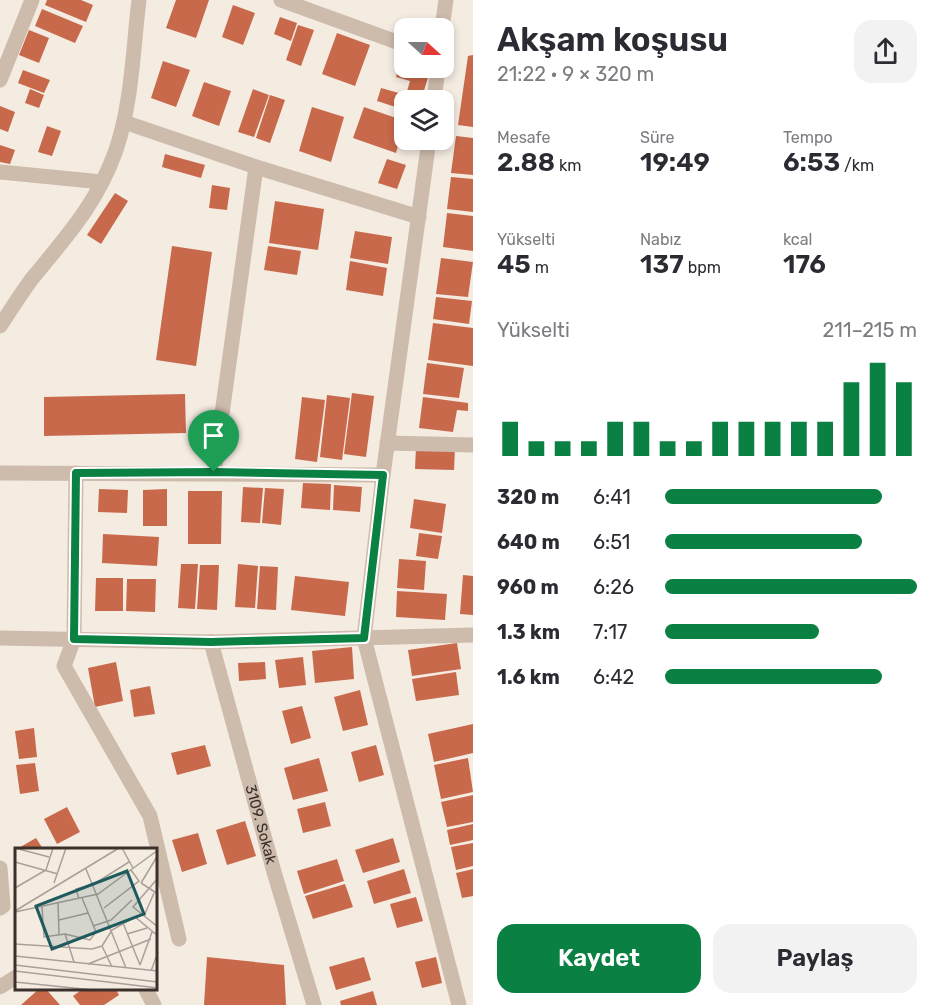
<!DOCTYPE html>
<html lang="tr">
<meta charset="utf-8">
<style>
body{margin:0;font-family:Rubik,sans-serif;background:#f2f2f3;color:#2b2b33;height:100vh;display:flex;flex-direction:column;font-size:22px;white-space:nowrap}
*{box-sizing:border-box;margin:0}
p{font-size:20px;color:#7c7c81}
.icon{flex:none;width:33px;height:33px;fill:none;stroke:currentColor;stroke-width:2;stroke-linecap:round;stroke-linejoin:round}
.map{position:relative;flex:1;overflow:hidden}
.sheet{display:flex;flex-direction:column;background:#fff;width:468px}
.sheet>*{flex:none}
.needle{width:39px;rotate:111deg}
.tools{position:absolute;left:394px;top:18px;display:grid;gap:12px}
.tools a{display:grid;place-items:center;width:60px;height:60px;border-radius:12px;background:#fff;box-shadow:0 3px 9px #0003;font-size:30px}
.pin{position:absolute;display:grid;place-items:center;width:51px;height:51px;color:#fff;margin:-62px -26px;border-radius:50% 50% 50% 0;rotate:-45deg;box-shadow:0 0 6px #0007}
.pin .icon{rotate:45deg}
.round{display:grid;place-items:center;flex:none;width:63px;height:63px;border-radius:18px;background:#f2f2f3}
.headline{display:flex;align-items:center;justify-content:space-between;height:102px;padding:0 24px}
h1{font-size:33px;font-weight:600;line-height:45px}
.stats{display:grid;grid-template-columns:repeat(3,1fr);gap:9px;height:102px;padding:6px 24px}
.stats div{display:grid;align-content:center}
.stats b{font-size:26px;font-weight:600}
.stats small{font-size:16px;font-weight:400}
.stats p{font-size:16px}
.chart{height:168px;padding:12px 24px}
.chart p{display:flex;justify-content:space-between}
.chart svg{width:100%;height:108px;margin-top:6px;stroke:#0b8043;stroke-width:6}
.primary-button{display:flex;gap:12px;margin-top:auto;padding:12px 24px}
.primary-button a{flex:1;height:69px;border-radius:18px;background:#0b8043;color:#fff;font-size:24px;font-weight:600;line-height:69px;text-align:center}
.primary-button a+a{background:#f2f2f3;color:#2b2b33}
ul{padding:0 24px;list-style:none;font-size:20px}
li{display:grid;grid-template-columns:96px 72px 1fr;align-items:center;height:45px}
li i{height:15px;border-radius:8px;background:#0b8043}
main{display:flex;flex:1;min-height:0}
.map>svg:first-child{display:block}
.building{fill:#c8694b}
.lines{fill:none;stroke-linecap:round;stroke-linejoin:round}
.street{stroke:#cdbbac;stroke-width:15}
.route-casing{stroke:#fff;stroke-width:12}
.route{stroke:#0b8043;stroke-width:8}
.labels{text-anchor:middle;stroke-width:4.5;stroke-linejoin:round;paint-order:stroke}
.street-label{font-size:15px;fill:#3b302b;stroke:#fbf5ee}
.inset-road{fill:none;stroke:#aaa098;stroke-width:1.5}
.view{fill:#1f5a5e;fill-opacity:0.15;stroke:#1f5a5e;stroke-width:3}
.inset-edge{fill:none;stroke:#3b302b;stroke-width:3}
</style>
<main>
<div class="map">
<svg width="473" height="1005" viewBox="0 0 473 1005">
<rect width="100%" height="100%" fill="#f4ebe1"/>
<path class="building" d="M47,0H81L93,5L86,22L45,5Z
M176,0H209L196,38L166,28Z
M233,5L255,13L243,45L222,37Z
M42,9L83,26L75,43L35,26Z
M280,17L297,23L291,41L274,34Z
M298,25L314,30L301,66L286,60Z
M29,30L49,38L39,63L19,55Z
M337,33L370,45L355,86L322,74Z
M473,55V127L458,125L468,56Z
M401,59L405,60V68H431L421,100H405V110L377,101L381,88L406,95L410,81L396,77Z
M163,61L190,70L176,107L151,98Z
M23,70L50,80L44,93L18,83Z
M204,82L231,91L219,126L192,116Z
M30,89L44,95L39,108L25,103Z
M253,89L269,95L254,137L238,132Z
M270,95L285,100L270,143L256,138Z
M0,106L15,112L8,132L0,129Z
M312,107L344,117L331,162L299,151Z
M364,107L405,121L396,153L353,138Z
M47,126L61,131L52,156L38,152Z
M456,136L473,138V175L451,173Z
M0,145L15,150L10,164L0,162Z
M165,154L205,165L201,178L162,167Z
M387,159L406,165L397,189L378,183Z
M451,177L473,179V212L447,209Z
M212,185L230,188L227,210L209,208Z
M115,193L128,201L101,244L87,235Z
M275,201L324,209L318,250L269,243Z
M447,213L473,216V251L443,247Z
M355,231L392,237L388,264L350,258Z
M172,246L212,252L196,366L156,360Z
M268,246L301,251L297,275L264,270Z
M441,258L473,262L468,297L436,294Z
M350,261L387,268L383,296L346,290Z
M436,297L472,301L469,324L433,319Z
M433,323L473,328V366L428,360Z
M427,363L464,368L459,398L423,394Z
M352,393L374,396L366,457L344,454Z
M185,394L186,433L44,436V397Z
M327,395L350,398L342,460L320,457Z
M302,397L325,400L317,462L295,459Z
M423,397L468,403V411L457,410L453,432L419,428Z
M416,447L455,448L454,470L415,469Z
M303,483L331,484L330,510L301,508Z
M334,485L362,487L360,512L333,510Z
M243,487L263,488L260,523L241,522Z
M265,488L284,489L281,525L262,523Z
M99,489L128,490L127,513L98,512Z
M167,489V526H143V490Z
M188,491H222L221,544H188Z
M414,499L446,504L442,533L410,528Z
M419,533L442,536L438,559L416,556Z
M103,534L159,537L157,566L102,563Z
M399,559L426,561L424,590L397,588Z
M181,564H198L195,609L178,608Z
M238,564L258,566L255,608L235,607Z
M200,565H219L217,610L197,609Z
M260,566L278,567L276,610L257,609Z
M463,575L473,576V615L460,614Z
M295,576L349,582L345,616L291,610Z
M96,578H123V611H95Z
M127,579H156L155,612L126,611Z
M397,591L447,594L445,620L396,617Z
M457,643L461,669L412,676L408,650Z
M352,647L354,679L315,683L312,651Z
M303,657L306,685L279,688L275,660Z
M116,662L123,701L95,707L88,668Z
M265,662L266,679L239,681L238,663Z
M456,672L459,695L416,701L412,679Z
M150,686L155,714L134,717L130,690Z
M360,690L368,725L343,731L334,697Z
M302,706L311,738L291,744L282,711Z
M473,724V753L434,762L428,734Z
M34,728L37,757L19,759L15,731Z
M205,745L211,766L177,775L171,753Z
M376,745L384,775L359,782L351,752Z
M319,758L328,791L293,800L284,768Z
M468,758L473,792L441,799L434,765Z
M35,763L39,791L20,794L16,765Z
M473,795V822L447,827L441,802Z
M325,802L331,826L303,833L297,809Z
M67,807L80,832L57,844L44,819Z
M245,821L256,856L227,865L216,830Z
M473,824V840L450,845L447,830Z
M198,833L207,864L182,872L172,840Z
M36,838L43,849H17Z
M393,838L400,862L363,873L355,850Z
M473,843V866L456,870L451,847Z
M337,859L344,881L304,894L297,871Z
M404,869L411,893L374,904L367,881Z
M473,869V896L462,898L456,873Z
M345,884L353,907L313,919L305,896Z
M416,897L423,921L397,928L390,904Z
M207,957L284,965L286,1005H204Z
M364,957L371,980L336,990L329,967Z
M436,957L442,983L422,988L415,962Z
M40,988H45L60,1005H21Z
M84,988H115L119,995L104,1005H80L73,996Z
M373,991L377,1005H341L340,1001Z"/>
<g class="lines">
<g class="street">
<path d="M281,0L405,45"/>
<path d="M442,28L446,0"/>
<path d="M0,80L32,0"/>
<path d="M434,100L438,68"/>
<path d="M124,122L256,167L419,217"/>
<path d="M429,140L383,475L364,638L459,1005"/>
<path d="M0,172L102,182"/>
<path d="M0,326C10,311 20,295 31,280C66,237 97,204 116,150C132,103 133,49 139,0"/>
<path d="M387,443L473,445"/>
<path d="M214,472L256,167"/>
<path d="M0,473L383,475"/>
<path d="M76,473L74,639L64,666L150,816L179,939"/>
<path d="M0,638L211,642L473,635"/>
<path id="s1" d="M211,642L274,872L314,1005"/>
<path d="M0,868L3,906L0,908"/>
<path d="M0,987L16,977"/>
<path d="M145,988L154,1005"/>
</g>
</g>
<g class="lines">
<defs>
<path id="route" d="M214,472L383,475L364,638L211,642L74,639L76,473Z"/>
</defs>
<use href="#route" class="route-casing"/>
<use href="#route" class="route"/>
</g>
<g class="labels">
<g class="street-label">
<text dy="5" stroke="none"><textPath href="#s1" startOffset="189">3109. Sokak</textPath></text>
</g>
</g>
<g transform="translate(15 848)">
<rect width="142" height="142" fill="#f4ebe1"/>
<path class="inset-road" d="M0,0L34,9M107,0L118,20M0,14L43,26M71,21L111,120M143,30L118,59L143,79M39,35L51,0M126,35L143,7M126,35L143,46M0,40L31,22L38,0M64,51L61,41L79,36L114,14M43,55L44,86M27,59L29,89L50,86L75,92L81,84L67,50M89,60L124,33L116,22M0,63L104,0M0,64L83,46L143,2M129,68L139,45M44,72L73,65M108,75L125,117M78,78L96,72L117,52M50,86L59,114M112,86L132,80M0,96L77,101L87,98L97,82L120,69L143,88M87,98L97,119M0,108L143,123M73,116L136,91M0,117L143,134M125,117L137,84M0,123L143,140M136,123L143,104M0,134L78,142"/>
<path class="view" d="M112,23L129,66L37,101L21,58Z"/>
<rect width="142" height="142" class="inset-edge"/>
</g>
</svg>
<div class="tools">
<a><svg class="needle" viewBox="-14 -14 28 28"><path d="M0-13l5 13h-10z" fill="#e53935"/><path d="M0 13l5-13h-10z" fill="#7c7c81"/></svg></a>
<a><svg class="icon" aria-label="layers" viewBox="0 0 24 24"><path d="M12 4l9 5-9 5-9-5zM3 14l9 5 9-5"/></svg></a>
</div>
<div class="pin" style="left:214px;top:472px;background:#1e9e55"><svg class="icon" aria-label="arrive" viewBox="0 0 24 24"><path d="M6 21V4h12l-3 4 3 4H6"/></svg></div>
</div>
<section class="sheet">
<div class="headline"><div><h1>Akşam koşusu</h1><p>21:22 · 9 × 320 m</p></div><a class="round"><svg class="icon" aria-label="share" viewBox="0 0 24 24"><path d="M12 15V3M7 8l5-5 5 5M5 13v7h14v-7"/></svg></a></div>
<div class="stats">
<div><p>Mesafe</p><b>2.88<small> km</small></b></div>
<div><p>Süre</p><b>19:49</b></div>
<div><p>Tempo</p><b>6:53<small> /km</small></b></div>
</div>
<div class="stats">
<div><p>Yükselti</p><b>45<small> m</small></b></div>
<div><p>Nabız</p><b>137<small> bpm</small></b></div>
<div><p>kcal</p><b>176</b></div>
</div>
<div class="chart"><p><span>Yükselti</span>211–215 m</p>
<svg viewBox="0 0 160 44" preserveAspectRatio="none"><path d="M5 44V30M15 44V38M25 44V38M35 44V38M45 44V30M55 44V30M65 44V38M75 44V38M85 44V30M95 44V30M105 44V30M115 44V30M125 44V30M135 44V14M145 44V6M155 44V14"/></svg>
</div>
<ul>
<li><b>320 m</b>6:41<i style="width:86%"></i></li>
<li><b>640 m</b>6:51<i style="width:78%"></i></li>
<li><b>960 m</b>6:26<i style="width:100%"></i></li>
<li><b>1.3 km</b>7:17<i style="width:61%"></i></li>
<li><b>1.6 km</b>6:42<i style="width:86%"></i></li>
</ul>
<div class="primary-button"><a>Kaydet</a><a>Paylaş</a></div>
</section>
</main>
